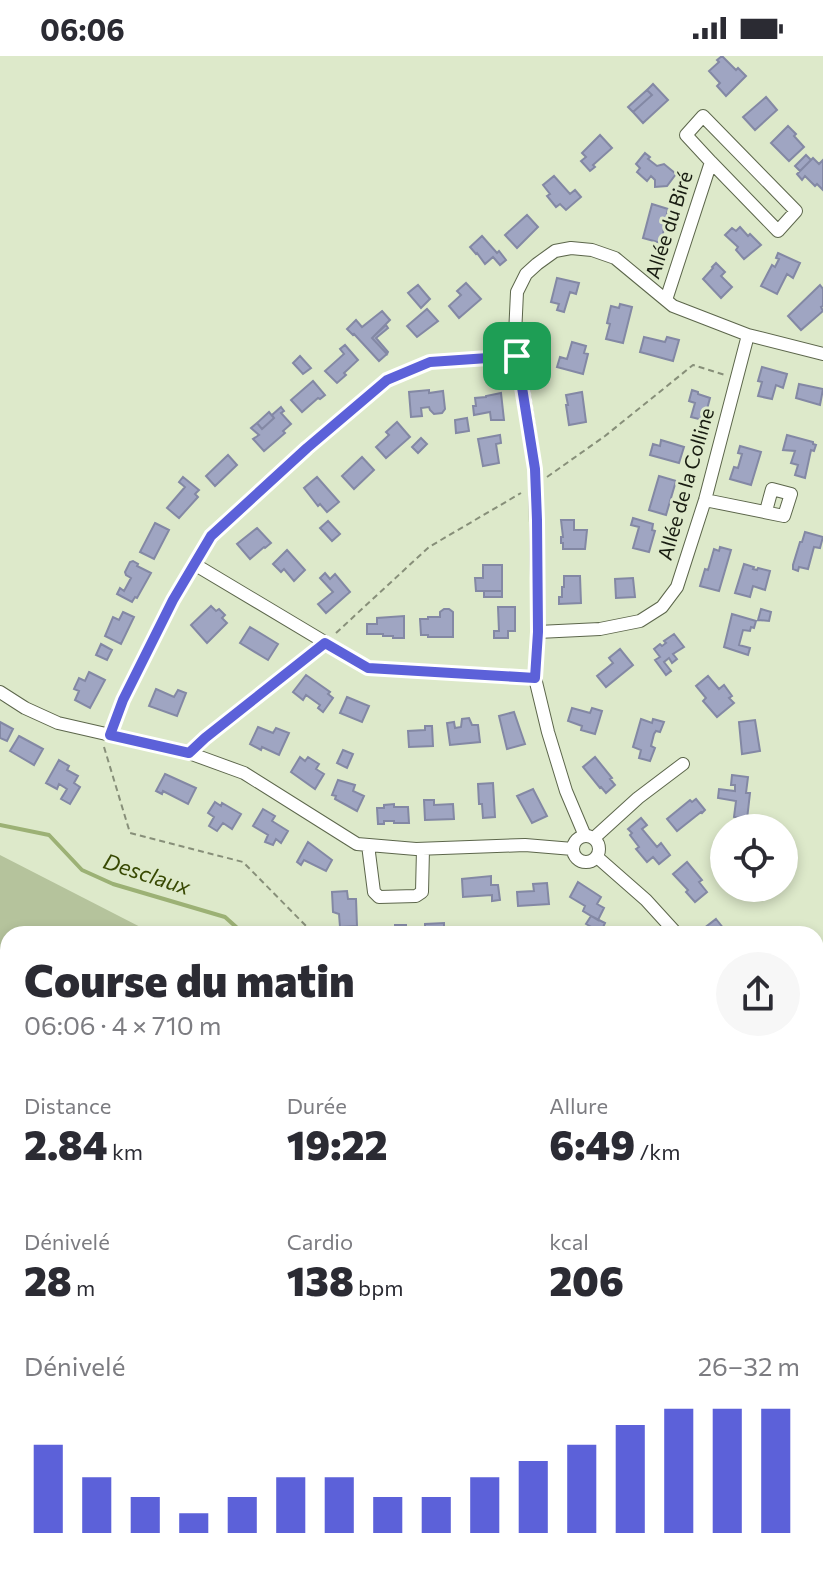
<!DOCTYPE html>
<html lang="fr">
<meta charset="utf-8">
<style>
body{margin:0;font-family:Commissioner,sans-serif;background:#f7f7f7;color:#2b2b33;height:100vh;display:flex;flex-direction:column;font-size:30px;white-space:nowrap}
*{box-sizing:border-box;margin:0}
p{font-size:26px;color:#7c7c81}
.icon{flex:none;width:44px;height:44px;fill:none;stroke:currentColor;stroke-width:2;stroke-linecap:round;stroke-linejoin:round}
.map{position:relative;flex:1;overflow:hidden}
.side{position:absolute;left:0px;top:870px;width:824px;height:648px;display:flex;flex-direction:column;background:#fff;border-radius:24px 24px 0 0;box-shadow:0 4px 12px #0003}
.side>*{flex:none}
.controls{position:absolute;left:710px;top:758px;display:grid;gap:16px}
.controls a{display:grid;place-items:center;width:88px;height:88px;border-radius:50%;background:#fff;box-shadow:0 4px 12px #0003;font-size:40px}
.pin{position:absolute;display:grid;place-items:center;width:68px;height:68px;color:#fff;margin:-34px;border-radius:16px;box-shadow:0 4px 12px #0006}
.round{display:grid;place-items:center;flex:none;width:84px;height:84px;border-radius:42px;background:#f7f7f7}
.summary{display:flex;align-items:center;justify-content:space-between;height:136px;padding:0 24px}
h1{font-size:44px;font-weight:800;line-height:60px}
.figures{display:grid;grid-template-columns:repeat(3,1fr);gap:12px;height:136px;padding:8px 24px}
.figures div{display:grid;align-content:center}
.figures b{font-size:40px;font-weight:800}
.figures small{font-size:22px;font-weight:400}
.figures p{font-size:22px}
.chart{height:224px;padding:16px 24px}
.chart p{display:flex;justify-content:space-between}
.chart svg{width:100%;height:144px;margin-top:8px;stroke:#5c61d9;stroke-width:6}
.status{display:flex;justify-content:space-between;align-items:center;height:56px;padding:0 40px;background:#fff;direction:ltr}
.status svg{height:22px;fill:currentColor}
.map>svg:first-child{display:block}
.green{fill:#b5c39c}
.lines{fill:none;stroke-linecap:round;stroke-linejoin:round}
.stream{stroke:#9cb175;stroke-width:4}
.building{fill:#9fa5c2;stroke:#8388a4;stroke-width:2}
.minor-casing{stroke:#5c664b;stroke-width:14}
.major-casing{stroke:#5c664b;stroke-width:18}
.path{stroke:#878f79;stroke-width:2;stroke-dasharray:6 4;stroke-linecap:butt}
.minor{stroke:#fff;stroke-width:12}
.major{stroke:#fff;stroke-width:16}
.route-casing{stroke:#fff;stroke-width:16}
.route{stroke:#5c61d9;stroke-width:10}
.labels{text-anchor:middle;stroke-width:6;stroke-linejoin:round;paint-order:stroke}
.street-label{font-size:20px;fill:#181c11;stroke:#dde9ca}
.water-label{font-size:22px;font-style:italic;fill:#384903;stroke:#dde9ca}
</style>
<div class="status"><b>06:06</b><svg viewBox="0 0 49 12"><path d="M0 12V9h3v3zM5 12V6h3v6zM10 12V3h3v9zM15 12V0h3v12zM26 1h20v11H26zM47 4h2v5h-2z"/></svg></div>
<div class="map">
<svg width="823" height="1518" viewBox="0 0 823 1518">
<rect width="100%" height="100%" fill="#dde9ca"/>
<path class="green" d="M0,799L154,878H8V961L0,958Z
M816,1352L823,1357V1429L816,1460Z
M717,1510H804L803,1518H743Z"/>
<g class="lines">
<path class="stream" d="M0,769L49,779L82,814L113,828L225,861L244,878
M816,1343L823,1347"/>
</g>
<path class="building" d="M722,0L736,14L738,12L746,20L726,40L717,30L720,27L709,15L719,6L717,4Z
M653,28L668,44L643,67L633,56L652,39L647,34Z
M647,34L652,39L633,56L628,51Z
M766,41L777,54L755,74L743,61Z
M788,70L796,78L794,80L804,91L789,105L771,87Z
M600,79L612,92L593,109L595,111L590,115L581,105L586,101L582,97Z
M645,97L650,101L648,103L657,110L664,108L676,118L667,130L655,131V124L651,120L647,125L637,116L640,112L636,108Z
M806,99L811,104L800,115L795,110Z
M813,102L819,108L823,104V134L817,128L815,130L805,120L802,124L797,118Z
M554,120L570,138L575,134L581,141L566,154L560,148L556,151L547,140L550,138L543,129Z
M652,148L668,153L661,187L643,182Z
M527,159L538,171L517,192L505,179Z
M740,171L748,180L750,178L761,189L744,203L736,194L738,191L725,179L732,172L736,175Z
M482,180L497,197L499,195L506,204L500,209L493,201L485,208L477,197L476,198L470,191Z
M778,197L800,207L793,222L787,218L777,238L761,230L772,209L775,211L779,203L776,202Z
M716,207L725,216L721,220L732,231L721,242L703,223L713,212L712,211Z
M557,222L579,227L576,238L570,236L564,256L557,254L559,248L551,246Z
M466,227L481,243L459,262L449,250L461,239L457,235Z
M418,229L430,243L421,252L408,237Z
M820,229L823,233V250L821,251L823,255L801,274L788,260Z
M620,248L632,251L623,287L606,283L610,268L607,267L611,250L619,252Z
M427,253L438,265L417,281L407,270Z
M382,255L390,264L372,282L387,298L379,305L354,278L353,279L347,273L356,264L362,271Z
M386,269L388,272L376,282L388,296L387,298L372,282Z
M644,281L665,286L667,281L679,284L673,305L640,296Z
M572,286L586,290L584,297L588,298L583,318L557,311L560,301L567,303Z
M345,289L358,304L344,317L346,319L337,327L325,315L344,298L340,293Z
M300,300L311,312L303,318L293,307Z
M762,311L787,318L783,332L776,329L772,343L758,340L762,326L758,325Z
M313,325L325,339L320,343L318,342L302,356L291,344Z
M799,328L823,333L820,349L796,342Z
M429,334V337L443,335L445,353L442,357L434,358L430,354L429,351L421,352L422,360L411,361L409,336Z
M692,334L698,336V338L710,342L706,357H709L707,365L691,361L695,347L689,345Z
M582,336L586,366L569,369L566,349H568L566,339Z
M501,337L504,364H491L490,356L474,359L473,350H476L475,342L486,341V340Z
M281,351L284,355L281,357L291,368L283,375L285,377L264,395L253,383L259,379L251,372L257,367L262,373L274,362L272,359Z
M269,356L274,362L262,373L257,367Z
M467,362L469,375L456,377L455,364Z
M397,366L410,381L386,402L376,391L389,379L386,376Z
M500,379L501,387L496,388L499,407L483,410L478,383Z
M787,379L813,386V388L816,389L814,395L811,394L805,422L795,419L798,409L791,407L795,395L783,394Z
M421,382L427,388L418,397L412,391Z
M661,384L684,391L679,407L650,399L653,388L660,390Z
M740,390L761,396L751,429L730,423L734,411L738,412L742,398L738,397Z
M228,399L237,409L215,430L206,420Z
M362,401L374,414L354,433L342,420Z
M659,420L676,425L666,459L649,454Z
M183,421L199,434L195,438L198,441L179,462L167,452L185,431L179,426Z
M317,421L339,446L327,456L320,448L318,450L304,432Z
M633,462L653,468L652,474L655,475L649,496L633,492L639,471L631,469Z
M561,464H574V474H587L585,493H563V487H561V481H563Z
M328,465L340,478L332,485L320,472Z
M155,467L169,474L154,503L140,496Z
M257,472L271,487L265,492L264,491L250,503L237,488Z
M805,476L823,481L820,492L814,491L808,513L799,511L798,515L793,513V509L800,486H802Z
M720,491L731,494L719,535L700,530L705,513L708,514L714,493L719,495Z
M287,494L305,514L294,525L284,513L281,516L273,508Z
M133,505L138,508L137,510L151,517L137,542L135,541L132,546L117,538L120,532L124,535L131,522L126,519L125,516L130,506Z
M744,508L754,511L753,513L757,514L758,512L770,515L765,534L753,530L750,541L735,537Z
M483,509H502V535H476L475,522H483Z
M325,517L330,523L335,518L350,536L326,557L318,548L333,536L320,522Z
M564,520H580L581,547L559,548V541H562V531H564Z
M633,522L635,541L616,542L615,523Z
M484,535H502V541H484Z
M211,550L216,555L219,553L225,559L222,562L227,567L207,587L191,569Z
M498,551H515V575H508V582H494V575H499Z
M444,553H449L453,556V581H428V579H421L420,563H428V561H440V556Z
M761,553L771,556L769,565L758,564Z
M123,556L134,561L121,588L105,580L113,561L119,564Z
M732,558L756,565L754,572L751,571L750,575L743,574L739,589L750,592L748,599L724,591Z
M404,560V582H393V580H383V578H367V568H377V562Z
M250,571L278,588L268,604L240,587Z
M674,578L684,591L673,598L677,603L672,607L669,602L664,606L671,615L666,619L655,604L660,601L654,593L660,588L662,590L666,587L664,585Z
M101,588L112,594L107,604L96,599Z
M620,593L633,609L606,631L597,620L613,607L609,602Z
M89,616L105,624L90,652L75,644L79,635L74,633L79,622L85,625Z
M306,619L330,636L328,638L333,642L323,656L318,652L320,649L306,639L303,644L293,636Z
M708,620L719,633L724,629L732,640L729,642L734,647L717,661L703,645L706,642L696,630Z
M156,633L174,641L178,634L186,637L177,660L149,650Z
M347,641L369,650L362,666L340,657Z
M572,652L590,657L592,652L602,655L595,678L581,674L582,670L568,665Z
M514,656L525,688L507,693L499,660Z
M469,662L472,669H478L480,686L450,689L447,667L454,666L455,672L461,671L462,663Z
M641,663L652,667L653,663L664,666L660,676L656,675L654,678L651,690L655,692L650,705L639,702L641,694L633,691Z
M755,664L760,695L742,698L739,666Z
M0,666L13,673L7,685L0,682Z
M425,670H432L433,690L409,691L408,675L425,674Z
M258,671L273,677L276,672L289,677L279,699L262,691L261,694L250,688Z
M19,680L43,693L34,709L10,695Z
M343,694L353,698L347,712L337,707Z
M300,701L305,705L308,701L319,708L316,713L324,718L315,733L291,716Z
M595,701L612,722L610,723L615,729L606,737L601,731L600,732L583,711Z
M59,704L69,710L67,714L78,720L74,727L80,731L70,748L61,743L67,733L59,728L57,733L46,727Z
M165,718L196,732L188,748L163,735L162,738L156,735Z
M732,719L748,721L746,737H750L747,763L734,761L736,745L718,742L719,733L735,735V729H731Z
M338,724L355,729L353,735L364,740L357,755L335,743L336,740L332,739Z
M493,727L495,761L483,762L482,748H479L478,728Z
M533,733L547,760L532,767L517,740Z
M696,743L705,754L702,757L701,756L677,775L667,763L690,744L692,746Z
M424,744H434V749L453,748L454,763L425,764Z
M215,746L221,750L222,747L241,758L232,773L223,767L217,775L209,770L214,761L208,757Z
M394,748V751H408L409,767H394V765H384V768H378L377,752H384V749Z
M263,753L275,760L272,765L288,775L281,787L276,783L273,789L265,786L268,779L253,770Z
M641,762L647,769L642,773L657,791L661,787L670,799L659,808L653,801L647,806L636,793L639,791L630,779L632,777L628,773Z
M308,786L332,804L326,815L304,804L301,809L297,806Z
M687,806L702,824L699,826L707,836L695,846L686,836L688,834L673,818Z
M491,820V829H498L500,844L492,845V839L463,841L462,823Z
M578,826L601,841L597,848L604,852L598,864L583,855L585,850L570,841Z
M547,827L549,848L518,850L517,836L534,835L533,828Z
M347,835L348,843H356L357,870L340,871L339,858L333,856L332,836Z
M591,860L605,867L600,878L593,876L595,873L586,868Z
M716,863L728,878H707L703,873Z
M444,867V878H425V868Z
M395,869H406V878H380L379,873H395Z"/>
<g class="lines">
<defs>
<path id="minor" d="M666,244L711,106L778,175L796,155L703,60L686,79L711,106
M705,444L784,460L791,438L772,433L766,455
M194,508L368,612L535,622
M538,576L600,573L640,565L662,551L677,531L705,444L748,279
M0,636L25,652L58,667L189,697L244,717L357,788L416,793L525,789L573,793
M110,679L123,644L173,544L211,480L307,392L387,324L430,306L517,300
M573 793a13 13 0 1 1 26 0a13 13 0 1 1-26 0Z
M585,780L566,735L548,676L535,622L538,576L535,413L515,279L517,236L526,218L537,208L555,195L571,192L592,194L615,202L673,250L748,279L823,298
M594,782L638,742L683,708
M368,789L374,836L379,841L416,840L422,836L423,793
M597,801L646,844L677,878
M816,1218L823,1221"/>
<path id="major" d="M0,1008L8,1009
M816,1186L823,1187"/>
</defs>
<use href="#minor" class="minor-casing"/>
<use href="#major" class="major-casing"/>
<path class="path" d="M547,421L605,380L693,309L725,319
M336,577L429,491L521,437
M199,688L316,594
M104,691L130,777L243,806L314,878
M0,980L8,986"/>
<use href="#minor" class="minor"/>
<use href="#major" class="major"/>
</g>
<g class="lines">
<defs>
<path id="route" d="M517,300L535,413L537,464L538,576L535,622L368,612L325,587L205,682L189,697L110,679L123,644L173,544L211,480L307,392L387,324L430,306Z"/>
</defs>
<use href="#route" class="route-casing"/>
<use href="#route" class="route"/>
</g>
<g class="labels">
<g class="street-label">
<text transform="translate(669 169) rotate(-72)" y="7">Allée du Biré</text>
<text transform="translate(686 428) rotate(-74)" y="7">Allée de la Colline</text>
</g>
<g class="water-label">
<text transform="translate(147 818) rotate(18)" y="8">Desclaux</text>
</g>
</g>
</svg>
<div class="controls">
<a><svg class="icon" aria-label="locate" viewBox="0 0 24 24"><circle cx="12" cy="12" r="6"/><path d="M12 2v4M12 18v4M2 12h4M18 12h4"/></svg></a>
</div>
<div class="pin" style="left:517px;top:300px;background:#1e9e55"><svg class="icon" aria-label="arrive" viewBox="0 0 24 24"><path d="M6 21V4h12l-3 4 3 4H6"/></svg></div>
<section class="side">
<div class="summary"><div><h1>Course du matin</h1><p>06:06 · 4 × 710 m</p></div><a class="round"><svg class="icon" aria-label="share" viewBox="0 0 24 24"><path d="M12 15V3M7 8l5-5 5 5M5 13v7h14v-7"/></svg></a></div>
<div class="figures">
<div><p>Distance</p><b>2.84<small> km</small></b></div>
<div><p>Durée</p><b>19:22</b></div>
<div><p>Allure</p><b>6:49<small> /km</small></b></div>
</div>
<div class="figures">
<div><p>Dénivelé</p><b>28<small> m</small></b></div>
<div><p>Cardio</p><b>138<small> bpm</small></b></div>
<div><p>kcal</p><b>206</b></div>
</div>
<div class="chart"><p><span>Dénivelé</span>26–32 m</p>
<svg viewBox="0 0 160 44" preserveAspectRatio="none"><path d="M5 44V17M15 44V27M25 44V33M35 44V38M45 44V33M55 44V27M65 44V27M75 44V33M85 44V33M95 44V27M105 44V22M115 44V17M125 44V11M135 44V6M145 44V6M155 44V6"/></svg>
</div>
</section>
</div>
